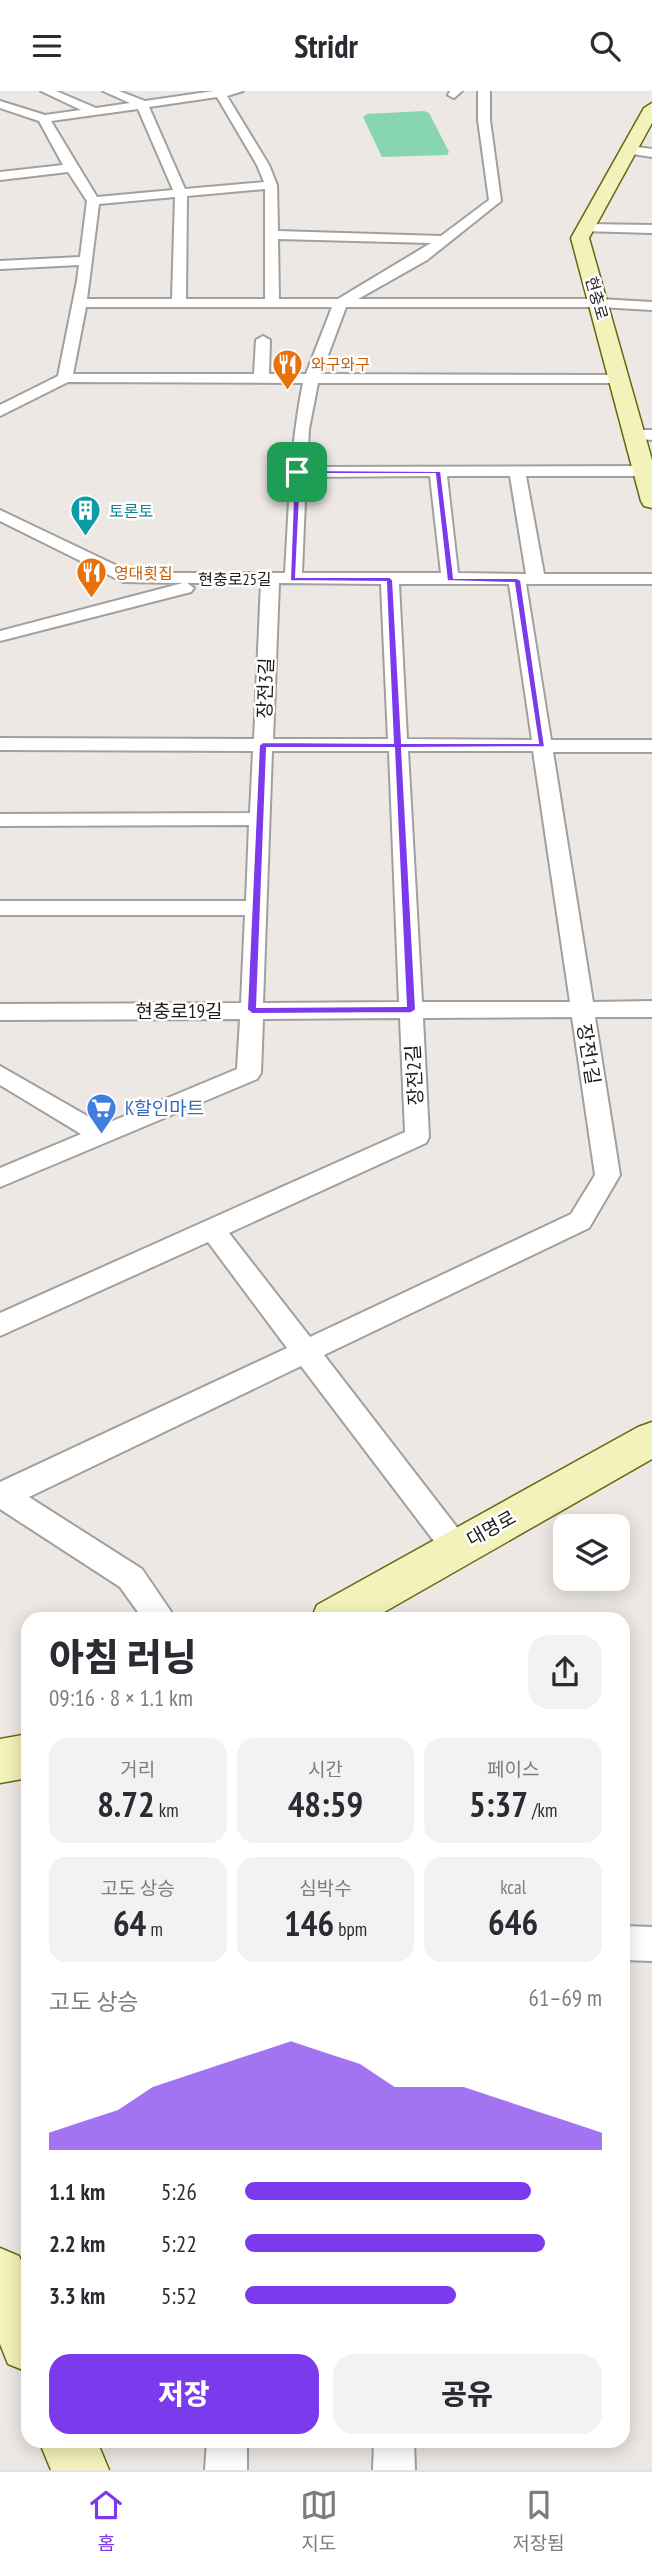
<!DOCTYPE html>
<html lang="ko">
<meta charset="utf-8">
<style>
body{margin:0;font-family:"PT Sans Narrow","Noto Sans KR",sans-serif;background:#f2f2f3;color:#2b2b33;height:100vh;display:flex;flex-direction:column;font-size:26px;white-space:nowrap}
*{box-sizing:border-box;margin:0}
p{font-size:23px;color:#7c7c81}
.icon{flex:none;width:38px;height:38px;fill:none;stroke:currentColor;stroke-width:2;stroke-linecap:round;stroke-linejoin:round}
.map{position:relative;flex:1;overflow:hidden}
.panel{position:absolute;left:21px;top:1521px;width:609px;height:836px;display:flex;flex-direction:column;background:#fff;border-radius:21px;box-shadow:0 4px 18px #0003}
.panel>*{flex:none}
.buttons{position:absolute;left:553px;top:1423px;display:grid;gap:14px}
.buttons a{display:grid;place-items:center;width:77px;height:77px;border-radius:14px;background:#fff;box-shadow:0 4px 18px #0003;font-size:35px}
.pin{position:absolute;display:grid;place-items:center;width:60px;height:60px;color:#fff;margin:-30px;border-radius:14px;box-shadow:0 4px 10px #0006}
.round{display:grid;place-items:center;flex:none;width:74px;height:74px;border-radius:21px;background:#f2f2f3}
.head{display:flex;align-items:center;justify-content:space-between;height:119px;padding:0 28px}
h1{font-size:38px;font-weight:800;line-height:52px}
.metrics{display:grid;grid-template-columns:repeat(3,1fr);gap:10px;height:119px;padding:7px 28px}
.metrics div{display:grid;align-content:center;border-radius:18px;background:#f2f2f3;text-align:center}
.metrics b{font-size:35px;font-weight:800}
.metrics small{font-size:19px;font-weight:400}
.metrics p{font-size:19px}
.chart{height:196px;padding:14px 28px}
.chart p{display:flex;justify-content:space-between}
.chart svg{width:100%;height:126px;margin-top:7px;fill:#7c3aed;opacity:.7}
.cta{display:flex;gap:14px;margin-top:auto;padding:14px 28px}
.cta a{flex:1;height:80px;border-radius:21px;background:#7c3aed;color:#fff;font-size:28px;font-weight:800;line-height:80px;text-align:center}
.cta a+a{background:#f2f2f3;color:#2b2b33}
ul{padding:0 28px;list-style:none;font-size:23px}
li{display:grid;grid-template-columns:112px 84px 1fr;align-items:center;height:52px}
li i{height:18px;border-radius:9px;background:#7c3aed}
header{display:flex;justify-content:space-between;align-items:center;height:91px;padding:0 28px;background:#fff;font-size:32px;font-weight:800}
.menu{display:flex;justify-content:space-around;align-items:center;height:98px;border-top:2px solid #e1e1e2;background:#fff;font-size:19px;color:#7c7c81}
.menu a{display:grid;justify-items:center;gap:4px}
.menu .active{color:#7c3aed}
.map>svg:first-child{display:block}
.pitch{fill:#87d5b1}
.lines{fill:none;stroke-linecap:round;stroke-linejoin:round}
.minor-casing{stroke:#a0a0a0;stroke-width:4}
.secondary-casing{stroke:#65680e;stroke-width:3}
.minor{fill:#fff;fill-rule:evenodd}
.secondary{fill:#f3f2ba;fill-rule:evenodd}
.route{fill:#7c3aed;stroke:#fff;stroke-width:2;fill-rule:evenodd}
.labels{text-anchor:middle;stroke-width:5;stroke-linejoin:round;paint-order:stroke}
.far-street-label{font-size:16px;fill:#1c1c1c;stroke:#fff}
.far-food-label{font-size:16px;fill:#c56008;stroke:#fff;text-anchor:start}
.far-culture-label{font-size:16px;fill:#0d838f;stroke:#fff;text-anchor:start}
.street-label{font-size:19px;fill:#1c1c1c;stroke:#fff}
.shop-label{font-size:19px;fill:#366cbe;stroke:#fff;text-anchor:start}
</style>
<header><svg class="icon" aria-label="menu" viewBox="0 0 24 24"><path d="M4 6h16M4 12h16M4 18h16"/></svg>Stridr<svg class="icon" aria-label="search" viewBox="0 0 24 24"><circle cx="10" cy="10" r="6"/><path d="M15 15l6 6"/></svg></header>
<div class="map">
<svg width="652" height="2379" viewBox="0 0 652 2379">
<rect width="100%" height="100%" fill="#ede8e3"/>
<path class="pitch" d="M424,20L429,22L449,61L447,64L382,66L363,26L367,23Z"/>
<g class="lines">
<defs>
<path id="minor" d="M41,0H56L96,17L130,12L103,0H119L145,10L214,0H243L227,5L269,74L277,94L278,140L441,145L489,109L478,29V0H490V29L501,110L427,169L358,208H599L652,211V219L599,216H346L321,283L619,284L626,288L619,292H318L309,338L307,376L644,375L652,380L644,385H526L544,483H652V493H526L551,649H652V661H553L593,911L652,910V926H595L620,1084L589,1137L324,1264L466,1448L471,1457L466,1466L456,1470L446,1466L301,1275L29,1406L142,1478L176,1528H143L120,1496L0,1418V1391L287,1257L208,1151L0,1245V1222L405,1041L400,927L263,928L261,982L257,988L0,1096V1077L81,1043L0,994V975L103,1034L237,978L240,928L0,929V913L241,912L245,824H0V810H246L249,734L0,735V723L250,722L253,660L0,659V647L254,648L261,492H187L194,497L191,501L0,550V540L183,492L123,491L0,430V419L132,482H285C289,417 290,356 303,292L68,291L0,325V314L58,285L77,190L79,174L0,178V170L80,166L87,110L68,81L0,89V81L63,74L39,30L0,17V10L45,24L81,19ZM217,6L257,74L264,91L185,98L149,16ZM138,18L173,99L97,106L51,30ZM265,98V208H186L187,105ZM175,106L172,208H87L99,113ZM278,148L431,152L338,208H279ZM86,216H332L306,283H269L270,249L263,245L256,249L254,283H73ZM430,385L441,482H302L306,386ZM447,385H510L526,483L458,482ZM279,492L381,493L388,648H273ZM399,493H509L532,649L407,648ZM272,660H389L399,911L263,912ZM408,660H533L570,911H422ZM572,926L595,1084L571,1123L310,1246L229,1142L426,1052L429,1046L423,927Z
M450,0H462L454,7L448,4Z
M630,55L652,58V66L626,62V56Z
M586,133L652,134V142L581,140V134Z
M635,339H652V349L630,347L627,344L630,341Z
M623,1835L652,1836V1870L623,1869Z
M207,2350H247V2379H205Z
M374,2350H414L415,2379H373Z"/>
<path id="secondary" d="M652,12V32L589,147L652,369V417L644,415L641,410L571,147L644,17Z
M652,1331V1368L372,1528H311L317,1514L638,1336Z
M28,1643V1687L0,1692V1648Z
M0,2157L19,2165L28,2186V2281L8,2273L0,2253Z
M39,2350H97L109,2379H51Z"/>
</defs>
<use href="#minor" class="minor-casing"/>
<use href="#secondary" class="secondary-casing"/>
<use href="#minor" class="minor"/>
<use href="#secondary" class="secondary"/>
</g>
<path class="route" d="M297,379L441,380L454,487H517L521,489L545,656L402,657L416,919L411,922L252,923L247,919L259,654L263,651L393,652L386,491L290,490L294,381ZM301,383H435L447,490L514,492L538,652H402L393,489L390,486H296ZM267,657H394L406,915L257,916Z"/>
<defs>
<symbol id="restaurant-pin" viewBox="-11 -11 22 30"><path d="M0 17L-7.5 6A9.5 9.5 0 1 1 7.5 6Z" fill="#e8710a" stroke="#fff"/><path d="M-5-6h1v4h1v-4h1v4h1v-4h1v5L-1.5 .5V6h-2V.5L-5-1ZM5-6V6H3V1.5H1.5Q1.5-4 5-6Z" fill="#fff"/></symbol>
<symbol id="building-pin" viewBox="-11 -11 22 30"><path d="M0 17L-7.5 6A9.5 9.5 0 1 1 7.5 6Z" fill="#0f9aa8" stroke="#fff"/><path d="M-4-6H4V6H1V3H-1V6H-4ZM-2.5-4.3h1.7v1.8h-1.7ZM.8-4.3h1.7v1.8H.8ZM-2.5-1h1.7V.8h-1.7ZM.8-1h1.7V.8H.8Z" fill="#fff"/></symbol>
<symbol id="supermarket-pin" viewBox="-11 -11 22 30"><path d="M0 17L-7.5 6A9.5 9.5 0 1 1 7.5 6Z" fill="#3f7fe0" stroke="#fff"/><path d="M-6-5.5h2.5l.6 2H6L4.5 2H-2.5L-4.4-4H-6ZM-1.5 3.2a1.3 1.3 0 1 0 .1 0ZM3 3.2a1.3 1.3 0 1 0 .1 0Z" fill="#fff"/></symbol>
</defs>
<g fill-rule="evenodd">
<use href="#restaurant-pin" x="270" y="256" width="35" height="47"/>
<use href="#building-pin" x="68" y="402" width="35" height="47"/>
<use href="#restaurant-pin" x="74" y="464" width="35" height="47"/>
<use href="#supermarket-pin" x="84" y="1000" width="35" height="47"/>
</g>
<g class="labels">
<g class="far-street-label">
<text transform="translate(597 207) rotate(74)" y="6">현충로</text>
<text x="235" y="494">현충로25길</text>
</g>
<g class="far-food-label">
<text x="311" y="279">와구와구</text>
<text x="114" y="488">영대횟집</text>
</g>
<g class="far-culture-label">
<text x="109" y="426">토론토</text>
</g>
<g class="street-label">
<text transform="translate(265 597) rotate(-88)" y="7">장전3길</text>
<text x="179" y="927">현충로19길</text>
<text transform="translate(589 963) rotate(81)" y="7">장전1길</text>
<text transform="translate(414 984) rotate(-93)" y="7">장전2길</text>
<text transform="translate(491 1437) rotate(-29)" y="7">대명로</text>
</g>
<g class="shop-label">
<text x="125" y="1024">K할인마트</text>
</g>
</g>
</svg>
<div class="buttons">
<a><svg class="icon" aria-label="layers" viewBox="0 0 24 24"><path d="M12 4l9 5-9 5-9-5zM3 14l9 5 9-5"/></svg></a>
</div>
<div class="pin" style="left:297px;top:381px;background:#1e9e55"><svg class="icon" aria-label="arrive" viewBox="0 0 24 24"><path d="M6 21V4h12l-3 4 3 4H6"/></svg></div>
<section class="panel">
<div class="head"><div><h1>아침 러닝</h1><p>09:16 · 8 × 1.1 km</p></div><a class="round"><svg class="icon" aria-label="share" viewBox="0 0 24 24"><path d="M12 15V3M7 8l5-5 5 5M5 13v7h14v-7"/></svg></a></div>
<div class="metrics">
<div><p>거리</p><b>8.72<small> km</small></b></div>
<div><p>시간</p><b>48:59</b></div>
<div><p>페이스</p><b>5:37<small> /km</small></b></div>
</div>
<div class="metrics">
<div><p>고도 상승</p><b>64<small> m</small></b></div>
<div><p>심박수</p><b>146<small> bpm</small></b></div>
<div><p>kcal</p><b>646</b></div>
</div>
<div class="chart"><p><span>고도 상승</span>61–69 m</p>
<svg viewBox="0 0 160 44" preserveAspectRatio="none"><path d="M0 44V38L10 34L20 30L30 22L40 18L50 14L60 10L70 6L80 10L90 14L100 22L110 22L120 22L130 26L140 30L150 34L160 38V44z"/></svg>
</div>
<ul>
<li><b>1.1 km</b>5:26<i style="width:80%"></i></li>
<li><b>2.2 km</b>5:22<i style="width:84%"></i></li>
<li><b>3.3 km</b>5:52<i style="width:59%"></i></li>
</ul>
<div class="cta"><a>저장</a><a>공유</a></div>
</section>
</div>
<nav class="menu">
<a class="active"><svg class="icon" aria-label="home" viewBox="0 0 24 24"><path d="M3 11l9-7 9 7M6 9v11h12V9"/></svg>홈</a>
<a><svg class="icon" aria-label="map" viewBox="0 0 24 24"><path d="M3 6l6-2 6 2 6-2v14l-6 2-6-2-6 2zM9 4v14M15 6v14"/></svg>지도</a>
<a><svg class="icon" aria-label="saved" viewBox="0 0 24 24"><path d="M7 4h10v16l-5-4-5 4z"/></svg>저장됨</a>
</nav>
